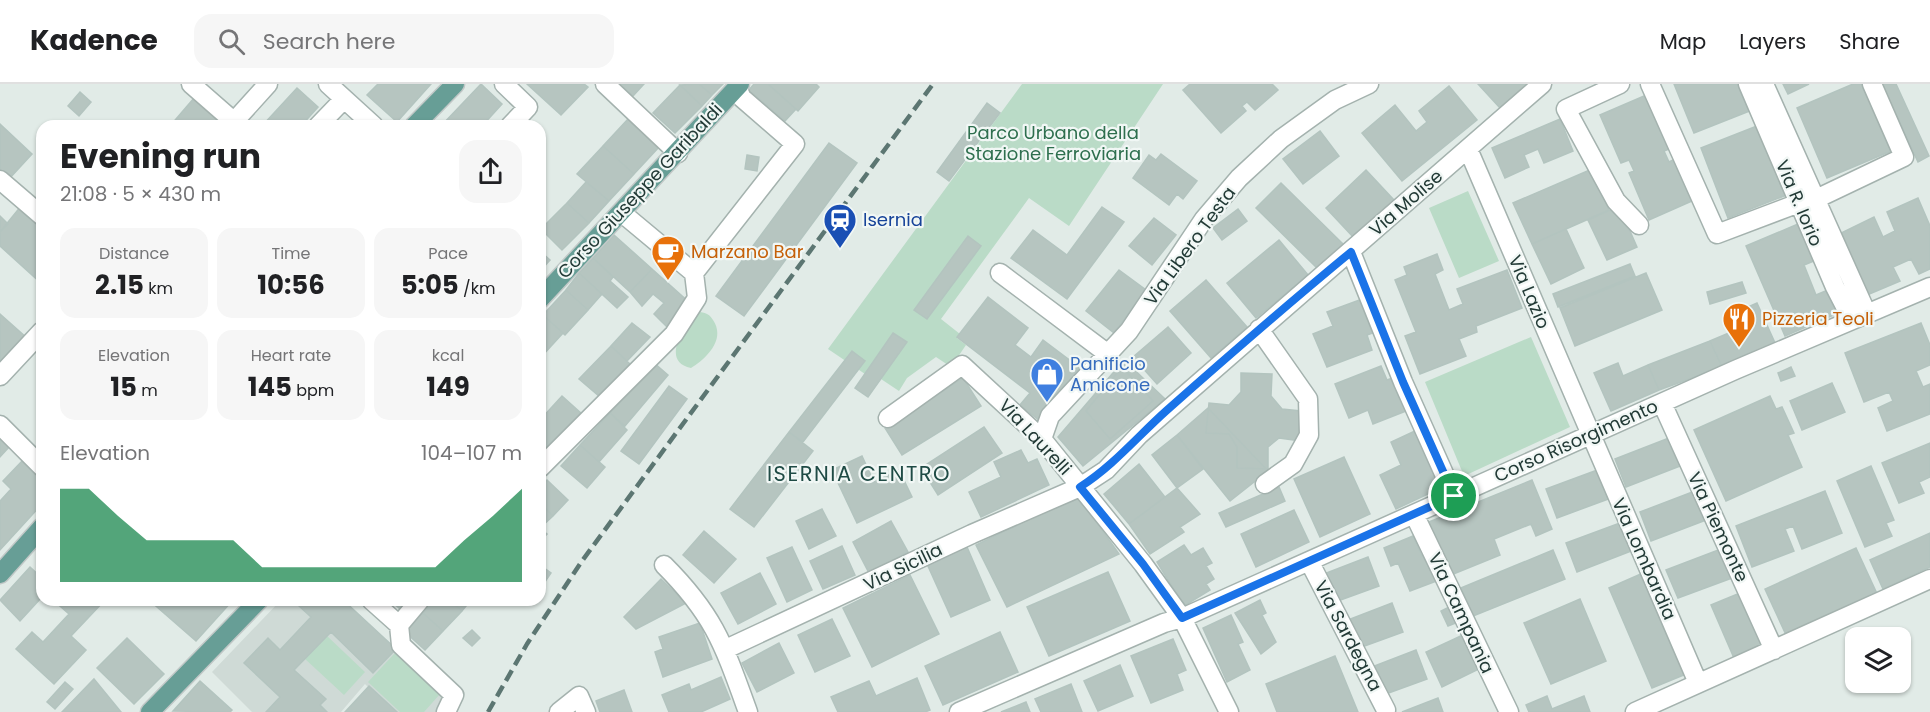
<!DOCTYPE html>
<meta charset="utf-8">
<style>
body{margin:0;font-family:Poppins,sans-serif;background:#f6f6f6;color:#202124;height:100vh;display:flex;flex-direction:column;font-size:22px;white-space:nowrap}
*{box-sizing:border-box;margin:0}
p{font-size:20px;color:#757577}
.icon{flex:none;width:33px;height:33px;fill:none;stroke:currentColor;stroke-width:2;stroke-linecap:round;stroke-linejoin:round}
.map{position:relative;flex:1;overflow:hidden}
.panel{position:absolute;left:36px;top:36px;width:510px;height:486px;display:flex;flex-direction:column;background:#fff;border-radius:18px;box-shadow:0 2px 4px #0004}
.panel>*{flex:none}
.buttons{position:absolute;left:1845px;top:543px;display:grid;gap:12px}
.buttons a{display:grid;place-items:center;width:66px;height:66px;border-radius:12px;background:#fff;box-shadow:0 2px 4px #0004;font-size:30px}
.pin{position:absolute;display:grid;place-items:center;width:51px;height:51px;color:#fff;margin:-26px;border:3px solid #fff;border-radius:50%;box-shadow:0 2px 6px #0007}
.round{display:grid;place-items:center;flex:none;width:63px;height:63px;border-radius:18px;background:#f6f6f6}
.overview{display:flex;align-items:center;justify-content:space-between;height:102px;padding:0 24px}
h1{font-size:33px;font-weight:700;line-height:45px}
.metrics{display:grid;grid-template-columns:repeat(3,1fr);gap:9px;height:102px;padding:6px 24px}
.metrics div{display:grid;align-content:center;border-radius:15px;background:#f6f6f6;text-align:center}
.metrics b{font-size:26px;font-weight:700}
.metrics small{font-size:16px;font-weight:400}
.metrics p{font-size:16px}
.chart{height:168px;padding:12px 24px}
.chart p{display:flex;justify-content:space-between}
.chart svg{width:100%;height:108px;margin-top:6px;fill:#0b8043;opacity:.7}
header{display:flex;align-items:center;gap:36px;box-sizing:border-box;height:84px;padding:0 30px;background:#fff;border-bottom:2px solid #e0e0e0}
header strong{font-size:28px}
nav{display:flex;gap:33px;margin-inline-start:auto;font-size:21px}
.search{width:420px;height:54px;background:#f6f6f6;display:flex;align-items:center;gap:15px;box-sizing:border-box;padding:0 21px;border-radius:18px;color:#757577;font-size:22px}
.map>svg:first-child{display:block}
.built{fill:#cfdad6}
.green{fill:#badbc7}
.building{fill:#b6c5c0;stroke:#b3c4bf;stroke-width:1.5}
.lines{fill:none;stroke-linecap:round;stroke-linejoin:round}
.minor-casing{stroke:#a4b2ae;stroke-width:21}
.major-casing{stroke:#c1c8c7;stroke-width:21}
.minor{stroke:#fff;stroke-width:18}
.major{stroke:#679e96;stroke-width:18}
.rail{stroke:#5c7672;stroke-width:4.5;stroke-dasharray:12 6;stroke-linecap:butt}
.route-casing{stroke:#fff;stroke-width:12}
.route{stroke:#1a73e8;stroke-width:8}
.labels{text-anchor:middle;stroke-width:4.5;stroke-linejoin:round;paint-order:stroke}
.park-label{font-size:18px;fill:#2e6f4e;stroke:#f1f7f5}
.street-label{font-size:18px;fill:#223a36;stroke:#f1f7f5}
.transit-label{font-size:18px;fill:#164399;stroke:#f1f7f5;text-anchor:start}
.food-label{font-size:18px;fill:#c56008;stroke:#f1f7f5;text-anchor:start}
.shop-label{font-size:18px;fill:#366cbe;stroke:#f1f7f5;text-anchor:start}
.quarter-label{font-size:21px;letter-spacing:1.5px;fill:#1f4b45;stroke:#f1f7f5}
</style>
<header>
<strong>Kadence</strong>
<div class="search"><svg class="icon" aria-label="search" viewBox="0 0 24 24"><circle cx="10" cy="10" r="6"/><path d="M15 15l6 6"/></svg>Search here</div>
<nav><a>Map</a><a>Layers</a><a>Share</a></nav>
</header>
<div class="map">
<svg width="1930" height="628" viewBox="0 0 1930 628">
<rect width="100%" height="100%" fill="#e1ebe7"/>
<path class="built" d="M281,516H344L445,611L437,628H393L365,600L341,628H252L212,588Z"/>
<path class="green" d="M1022,0H1163L1069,142L1029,114L941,235L960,250L957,254L966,261L951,283L936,273L907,294L899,307L881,295L868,313L855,304L865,290L828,265Z
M1468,107L1499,177L1459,194L1429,124Z
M696,228C704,228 709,229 713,236C726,255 707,274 691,284C659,277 686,241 696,228Z
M1531,253L1570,343L1464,392L1425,298Z
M326,551L365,588L344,611L304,574Z
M395,569L440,610L424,628H400L368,598Z"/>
<path class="building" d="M378,0H431L397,38L367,11Z
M481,0L502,20L482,42H441Z
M527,0H584L588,3L561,31Z
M619,0H644L633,12Z
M699,0L712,11L702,22L680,1Z
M699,0H723L712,11Z
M754,0H768L796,25L785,37L749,6Z
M768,0H816L819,3L798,27Z
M1190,0H1272L1278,6L1255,26L1247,18L1242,22L1246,27L1221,49L1183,6Z
M1478,0H1527L1500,24Z
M1674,0H1741L1752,26L1694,49Z
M1783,0H1809L1788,10Z
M1853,0H1863L1891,67L1827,94L1797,24Z
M1882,0H1896L1929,72L1918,78Z
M680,1L702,22L675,49L653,29Z
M1449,2L1477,36L1402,97L1362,49L1395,21L1416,47L1427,38L1419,27Z
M297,4L318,23L301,42H262Z
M80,8L91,18L79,32L68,22Z
M1651,9L1674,63L1664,67L1669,78L1677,74L1694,116L1649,136L1629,89L1634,87L1629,76L1621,79L1600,31Z
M194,14L219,36L214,42H170Z
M987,19L1000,29L949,97L937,88Z
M628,35L659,63L634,90L603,62Z
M1560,35L1573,67L1544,79L1538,65L1524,71L1529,83L1505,94L1492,64Z
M0,40L32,70L9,95L0,87Z
M1762,40L1789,110L1728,134L1701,64Z
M1320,47L1339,72L1303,100L1283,75Z
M829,59L857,79L744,232L716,212Z
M603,62L634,90L609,117L577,90Z
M1161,70L1197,97L1183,115L1177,110L1169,121L1133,94L1149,71L1156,76Z
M747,71L759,73L757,87L745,85Z
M1592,85L1609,126L1532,160L1513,119Z
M1366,86L1394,116L1354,154L1326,124Z
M586,98L609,117L589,139L567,119Z
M1281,99L1344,161L1319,186L1256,124Z
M1918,114L1930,142V185L1919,190L1911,175L1893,183L1900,197L1867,211L1839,150L1874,133L1883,153L1895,147L1887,128Z
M567,119L589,139L562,166L541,145Z
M21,122L42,141V200L0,162V148Z
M1619,122L1637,163L1607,176L1588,136Z
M1102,123L1124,138L1067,215L1011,174L1033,146L1067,171Z
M1238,125L1247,137L1222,156L1213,144Z
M0,132L8,140L0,148Z
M1154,134L1176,151L1152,181L1129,162Z
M1805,137L1821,174L1804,181L1816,211L1835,203L1845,226L1785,252L1746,162Z
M1566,145L1584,184L1551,200L1532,160Z
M614,151L652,185L630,208L593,174Z
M968,152L981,162L927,235L914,226Z
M1279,156L1308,191L1256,234L1227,199Z
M540,167L550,176L540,187Z
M1437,170L1443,186L1435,190L1449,226L1463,220L1457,205L1507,186L1522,224L1476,242L1477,248L1459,255L1466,272L1420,290L1405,252L1416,248L1395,196L1407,191L1404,183Z
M593,174L613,193L610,197L628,213L617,224L579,189Z
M1630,180L1635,192L1558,223L1553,210Z
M652,185L690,219L668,244L654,230L664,219L653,210L642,222L630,208Z
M1119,186L1146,206L1114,249L1086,227Z
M579,189L602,210L588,226L566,206Z
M1646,189L1662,226L1575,262L1560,224Z
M1206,196L1247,243L1211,274L1170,227Z
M1742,198L1746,209L1710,220L1707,208Z
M566,206L588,226L565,251L543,231Z
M988,213L1028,244L1015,261L1031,273L1043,256L1080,284L1040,337L1020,321L1030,309L957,253Z
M1365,214L1378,247L1367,251L1372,266L1327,283L1313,250L1333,242L1327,228Z
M1757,219L1775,259L1722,283L1710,257L1736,246L1730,231Z
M0,230L27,254L0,284Z
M543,231L563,249L541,273L540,233Z
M632,239L650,253L627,277L611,262Z
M1921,239L1930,261V281L1916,287L1923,303L1930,300V330L1887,347L1878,324L1893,317L1889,308L1864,318L1845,269Z
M1168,243L1191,269L1157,300L1133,273Z
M893,249L907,258L868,313L855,304Z
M1710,257L1722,283L1659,306L1648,281Z
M611,262L630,280L600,313L579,295Z
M852,267L865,277L803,358L789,348Z
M1124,276L1165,315L1083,382L1058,353Z
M653,278L668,291L625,342L610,329Z
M1618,279L1623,292L1648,281L1659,306L1611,327L1594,289Z
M1381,282L1387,296L1398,292L1411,325L1373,340L1368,326L1349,334L1335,300Z
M1122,283L1153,317L1110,355L1086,327Z
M1791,283L1795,292L1781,297L1778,289Z
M1241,289L1272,290L1271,312L1282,325L1301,327L1300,357L1279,354L1268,363V385L1237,384V363L1229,350L1206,349L1209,319L1229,321L1241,308Z
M963,294L981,322L902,371L885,344Z
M1832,299L1845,328L1802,346L1790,317Z
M669,302L687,315L639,380L621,367Z
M562,312L582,330L540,373V336Z
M1770,312L1776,325L1782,323L1794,349L1788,351L1802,383L1726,417L1694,346Z
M1208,324L1268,387L1230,417L1177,351Z
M610,329L627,346L599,378L580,361Z
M984,343L1002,369L938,411L921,384Z
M1417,346L1443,403L1396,425L1380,391L1401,381L1391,358Z
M789,348L813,367L754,443L730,425Z
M1177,351L1203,385L1177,404L1152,371Z
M1669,354L1680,382L1626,403L1615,375Z
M0,355L9,363L0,373Z
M1930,359V393L1919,398L1924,409L1899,419L1882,379Z
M580,361L605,383L587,404L561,382Z
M1021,366L1028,379L1037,375L1049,401L981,433L969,408L1001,393L994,378Z
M862,372L874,398L899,386L912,413L857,439L832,386Z
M1344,373L1370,430L1320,453L1294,395Z
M23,376L42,394V420L0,466V417L11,405L3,397Z
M1139,380L1165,413L1129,440L1104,410Z
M1871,382L1894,436L1886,439L1892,452L1865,463L1837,397Z
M1600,385L1611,414L1557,434L1546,405Z
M547,396L568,416L553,432L540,419V404Z
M1532,396L1552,445L1536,452L1531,440L1494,455L1500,471L1451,491L1429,438Z
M1279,403L1285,417L1226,443L1219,429Z
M1177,404L1200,430L1180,443L1184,448L1150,470L1129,440Z
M1695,407L1706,436L1651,457L1640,428Z
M1825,407L1842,449L1802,465L1793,442L1785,445L1794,467L1752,483L1736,442Z
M1078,412L1119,470L1007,523L976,461Z
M540,419L553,432L540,444L547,450L540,457Z
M822,425L836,452L809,465L796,437Z
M1294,426L1309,458L1256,483L1241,450Z
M891,437L908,468L869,489L853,458Z
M1620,439L1631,467L1577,488L1566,459Z
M704,447L736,475L714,499L683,471Z
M1930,449V483L1883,505L1870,476Z
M1413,452L1422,472L1428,469L1439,496L1410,507L1398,479L1391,482L1384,464Z
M1184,461L1191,471L1203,464L1212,479L1206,482L1214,495L1206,500L1210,506L1184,522L1157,478Z
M842,462L855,491L823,505L810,477Z
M792,463L812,506L787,518L767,474Z
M967,463L990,516L951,533L927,480Z
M1856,464L1878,512L1787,553L1765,505Z
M1721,465L1732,494L1678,514L1666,486Z
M1553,466L1565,495L1473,532L1461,504Z
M1368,473L1379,502L1335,518L1324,490Z
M540,481L551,489L540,505Z
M30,483L42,494V513L20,537L0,516Z
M1108,488L1130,537L1049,572L1027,523Z
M760,489L776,520L738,540L721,509Z
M1643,489L1686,590L1652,604L1609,504Z
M910,491L939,550L872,583L843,524Z
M661,495L686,519L636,545L624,533Z
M1740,509L1762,562L1734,574L1711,521Z
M1580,515L1606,577L1551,600L1524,539Z
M53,516H105L71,552L86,566L54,600L16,565L32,548L43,558L69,530Z
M149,516H233L196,557Z
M304,516H343L396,565L373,589L331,548L294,586L326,615L320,621L327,628H266L280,613L244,579L268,554L280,566L311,533L299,522Z
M390,516H409L400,525Z
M435,516H450L462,527L443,547L423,529Z
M450,516H471L462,527Z
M1260,516L1266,529L1262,531L1276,558L1261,570L1235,529Z
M1392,519L1403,548L1359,564L1348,536Z
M1451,522L1458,538L1448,542L1441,527Z
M423,529L443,547L425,566L405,548Z
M1231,531L1243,558L1238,560L1250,586L1227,598L1203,544Z
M832,535L850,572L815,588L798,551Z
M700,539L712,575L663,593L655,568L663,565L659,553Z
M472,546L480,554L472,562L463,554Z
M1000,548L1018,588L943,621L925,582Z
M1465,550L1481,584L1442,603L1426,568Z
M127,554L164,590L134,620L97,584Z
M1173,555L1186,586L1177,590L1183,606L1151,619L1131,572Z
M779,559L794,589L757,608L742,579Z
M1416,566L1427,595L1383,611L1372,583Z
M1335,572L1358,628H1277L1266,600Z
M1120,581L1133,612L1098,627L1084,597Z
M721,593L730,615L701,628H669L662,611L689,600L691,606Z
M917,594L930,626L925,628H838L831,613L869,597L876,612Z
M94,595L121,628H62Z
M200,597L232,626L230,628L173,627Z
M65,598L73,605L55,625L47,618Z
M1071,600L1082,628H1041L1035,615Z
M369,602L397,628H345Z
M624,606L632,628H600L596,617Z
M1547,612L1552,625L1584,612L1590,628H1529L1526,621Z
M1438,614L1443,628H1402Z
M1026,618L1030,628H1001Z"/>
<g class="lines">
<defs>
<path id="minor" d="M191,0L239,42
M328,0L374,42
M504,0L528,23L510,42
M605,0L678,69
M1620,0L1566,25L1616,117L1639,141
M1650,0L1717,150L1799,119
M1748,0L1835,203L1852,236
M1764,0L1867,230
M230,42L268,0
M318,42L344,15
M1468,65L1698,599
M0,96L42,132
M1816,115L1904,73L1872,0
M622,129L694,189L795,60L742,14L737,4
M1351,168L1403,298L1454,412
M1000,189L1108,270
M1259,245L1308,315L1309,351L1293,380L1265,400
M0,292L42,247
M1662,319L1774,566
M888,334L962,281L1042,355L1143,480L1182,534L1229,628
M0,341L42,383
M1042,355L1050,332L1129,247L1204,135L1239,94L1281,55L1335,16L1369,0
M540,384L674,250L697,214L694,189
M1414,430L1509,628
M1309,477L1386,626
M664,481C715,532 724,562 748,628
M371,516L399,541
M399,541L401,561L454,611L446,628
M399,541L420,516
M726,565L972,450L1080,403L1106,386L1139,351L1542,0
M559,628L579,612L586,628
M959,628L1164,539L1182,534L1735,286L1930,203
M1635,628L1930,495"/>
<path id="major" d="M414,42L455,0
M540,215L740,0
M0,490L42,443
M150,628L259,516"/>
</defs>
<use href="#minor" class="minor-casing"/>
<use href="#major" class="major-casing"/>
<use href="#minor" class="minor"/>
<use href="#major" class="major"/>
<path class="rail" d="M488,628L527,560L582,477L933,0"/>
</g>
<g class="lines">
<defs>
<path id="route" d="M1351,168L1403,298L1454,412L1182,534L1143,480L1080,403C1113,382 1137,353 1166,327C1227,273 1288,220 1351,168Z"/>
</defs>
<use href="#route" class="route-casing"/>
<use href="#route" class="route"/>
</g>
<defs>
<symbol id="station-pin" viewBox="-11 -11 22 30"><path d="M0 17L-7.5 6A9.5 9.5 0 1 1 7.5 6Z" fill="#1a4fb4" stroke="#f1f7f5"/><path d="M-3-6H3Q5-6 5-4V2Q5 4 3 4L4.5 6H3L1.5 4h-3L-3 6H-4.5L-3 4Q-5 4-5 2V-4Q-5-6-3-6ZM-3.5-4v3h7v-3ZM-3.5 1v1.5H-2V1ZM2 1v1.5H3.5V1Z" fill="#fff"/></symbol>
<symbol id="cafe-pin" viewBox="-11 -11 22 30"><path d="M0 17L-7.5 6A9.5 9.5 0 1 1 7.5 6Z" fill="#e8710a" stroke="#f1f7f5"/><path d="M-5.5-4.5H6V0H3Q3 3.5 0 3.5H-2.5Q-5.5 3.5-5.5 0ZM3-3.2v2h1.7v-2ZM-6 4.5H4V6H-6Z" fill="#fff"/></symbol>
<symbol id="restaurant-pin" viewBox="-11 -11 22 30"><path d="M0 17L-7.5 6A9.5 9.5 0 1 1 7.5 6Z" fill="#e8710a" stroke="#f1f7f5"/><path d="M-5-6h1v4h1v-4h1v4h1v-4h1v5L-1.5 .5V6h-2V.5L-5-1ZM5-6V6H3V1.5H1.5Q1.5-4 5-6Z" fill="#fff"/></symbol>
<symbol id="shop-pin" viewBox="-11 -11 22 30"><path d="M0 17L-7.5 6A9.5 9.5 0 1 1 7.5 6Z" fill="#3f7fe0" stroke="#f1f7f5"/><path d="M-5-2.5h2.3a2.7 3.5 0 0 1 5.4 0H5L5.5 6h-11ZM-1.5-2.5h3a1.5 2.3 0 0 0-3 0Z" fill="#fff"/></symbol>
</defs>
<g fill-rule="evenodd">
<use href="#station-pin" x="821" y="117" width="38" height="52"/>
<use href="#cafe-pin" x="649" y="149" width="38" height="52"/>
<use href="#restaurant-pin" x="1720" y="216" width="38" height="52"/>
<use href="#shop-pin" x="1028" y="271" width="38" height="52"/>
</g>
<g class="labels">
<g class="park-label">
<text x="1053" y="55">Parco Urbano della<tspan x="1053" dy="21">Stazione Ferroviaria</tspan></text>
</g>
<g class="street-label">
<text transform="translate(640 107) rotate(-47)" y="6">Corso Giuseppe Garibaldi</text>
<text transform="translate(1406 119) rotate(-41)" y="6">Via Molise</text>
<text transform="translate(1799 119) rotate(67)" y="6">Via R. Iorio</text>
<text transform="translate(1190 162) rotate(-54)" y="6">Via Libero Testa</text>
<text transform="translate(1529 208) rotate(67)" y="6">Via Lazio</text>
<text transform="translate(1035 353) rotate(47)" y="6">Via Laurelli</text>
<text transform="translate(1576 357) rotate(-24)" y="6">Corso Risorgimento</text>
<text transform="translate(1718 443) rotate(65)" y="6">Via Piemonte</text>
<text transform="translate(1644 475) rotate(66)" y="6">Via Lombardia</text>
<text transform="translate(903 483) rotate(-26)" y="6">Via Sicilia</text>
<text transform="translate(1461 529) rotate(65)" y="6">Via Campania</text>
<text transform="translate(1348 552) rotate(62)" y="6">Via Sardegna</text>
</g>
<g class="transit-label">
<text x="863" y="142">Isernia</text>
</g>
<g class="food-label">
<text x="691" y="174">Marzano Bar</text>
<text x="1762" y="241">Pizzeria Teoli</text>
</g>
<g class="shop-label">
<text x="1070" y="286">Panificio<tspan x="1070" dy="21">Amicone</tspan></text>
</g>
<g class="quarter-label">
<text x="859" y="397">ISERNIA CENTRO</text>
</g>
</g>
</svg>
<div class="buttons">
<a><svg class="icon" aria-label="layers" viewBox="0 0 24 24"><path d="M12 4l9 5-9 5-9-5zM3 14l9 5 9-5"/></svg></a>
</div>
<div class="pin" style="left:1454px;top:412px;background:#1e9e55"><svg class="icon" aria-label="arrive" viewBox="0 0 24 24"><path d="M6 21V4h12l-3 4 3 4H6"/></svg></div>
<section class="panel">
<div class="overview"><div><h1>Evening run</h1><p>21:08 · 5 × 430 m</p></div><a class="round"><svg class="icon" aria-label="share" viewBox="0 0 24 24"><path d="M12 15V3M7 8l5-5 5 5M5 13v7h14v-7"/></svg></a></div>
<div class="metrics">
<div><p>Distance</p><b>2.15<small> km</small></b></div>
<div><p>Time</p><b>10:56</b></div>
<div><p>Pace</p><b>5:05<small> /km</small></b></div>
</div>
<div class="metrics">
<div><p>Elevation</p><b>15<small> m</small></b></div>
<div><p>Heart rate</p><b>145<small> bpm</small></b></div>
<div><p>kcal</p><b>149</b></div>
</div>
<div class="chart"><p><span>Elevation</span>104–107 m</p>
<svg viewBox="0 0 160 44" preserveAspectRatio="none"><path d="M0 44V6L10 6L20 17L30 27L40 27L50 27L60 27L70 38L80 38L90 38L100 38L110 38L120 38L130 38L140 27L150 17L160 6V44z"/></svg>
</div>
</section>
</div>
